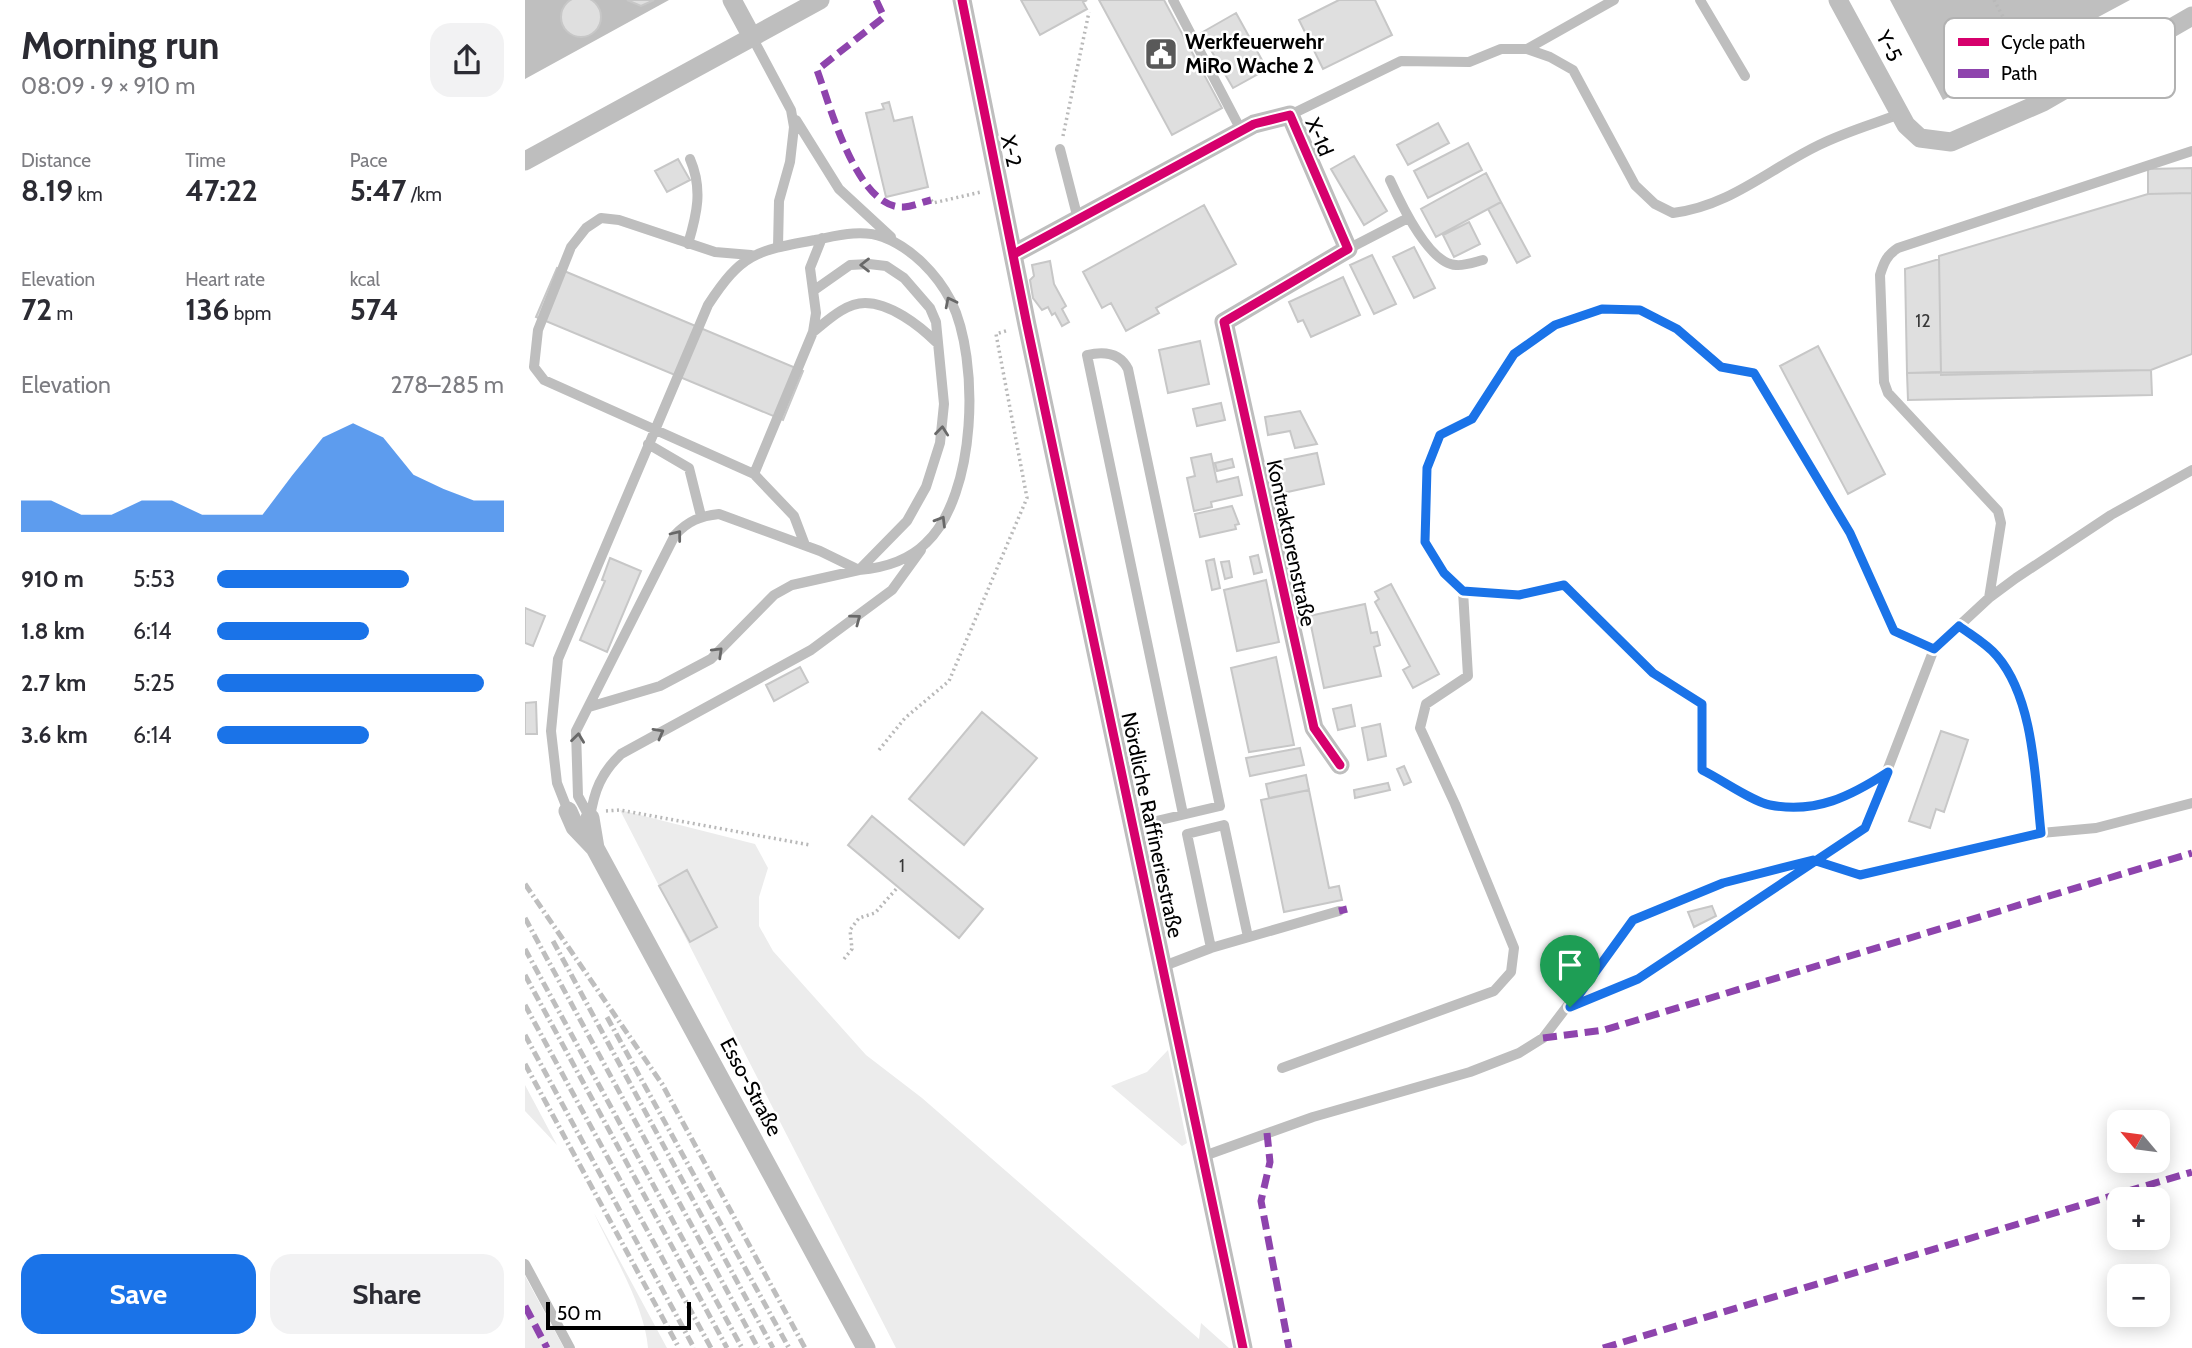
<!DOCTYPE html>
<meta charset="utf-8">
<style>
body{margin:0;font-family:Cabin,sans-serif;background:#f2f2f3;color:#2b2b33;height:100vh;display:flex;flex-direction:column;font-size:26px;white-space:nowrap}
*{box-sizing:border-box;margin:0}
p{font-size:23px;color:#7c7c81}
.icon{flex:none;width:38px;height:38px;fill:none;stroke:currentColor;stroke-width:2;stroke-linecap:round;stroke-linejoin:round}
.map{position:relative;flex:1;overflow:hidden}
.panel{display:flex;flex-direction:column;background:#fff;width:525px}
.panel>*{flex:none}
.needle{width:46px;rotate:299deg}
.buttons{position:absolute;left:1582px;top:1110px;display:grid;gap:14px}
.buttons a{display:grid;place-items:center;width:63px;height:63px;border-radius:14px;background:#fff;box-shadow:0 4px 18px #0003;font-size:35px}
.scale{position:absolute;left:21px;bottom:18px;width:145px;box-sizing:border-box;padding-left:7px;border:4px solid #000;border-top:0;font-size:19px;line-height:24px;white-space:nowrap;color:#000;-webkit-text-stroke:5px #fff;paint-order:stroke}
.pin{position:absolute;display:grid;place-items:center;width:60px;height:60px;color:#fff;margin:-72px -30px;border-radius:50% 50% 50% 0;rotate:-45deg;box-shadow:0 0 7px #0007}
.pin .icon{rotate:45deg}
.round{display:grid;place-items:center;flex:none;width:74px;height:74px;border-radius:21px;background:#f2f2f3}
.overview{display:flex;align-items:center;justify-content:space-between;height:119px;padding:0 21px}
h1{font-size:38px;font-weight:700;line-height:52px}
.stats{display:grid;grid-template-columns:repeat(3,1fr);gap:10px;height:119px;padding:7px 21px}
.stats div{display:grid;align-content:center}
.stats b{font-size:30px;font-weight:700}
.stats small{font-size:19px;font-weight:400}
.stats p{font-size:19px}
.chart{height:196px;padding:14px 21px}
.chart p{display:flex;justify-content:space-between}
.chart svg{width:100%;height:126px;margin-top:7px;fill:#1a73e8;opacity:.7}
.cta{display:flex;gap:14px;margin-top:auto;padding:14px 21px}
.cta a{flex:1;height:80px;border-radius:21px;background:#1a73e8;color:#fff;font-size:28px;font-weight:700;line-height:80px;text-align:center}
.cta a+a{background:#f2f2f3;color:#2b2b33}
ul{padding:0 21px;list-style:none;font-size:23px}
li{display:grid;grid-template-columns:112px 84px 1fr;align-items:center;height:52px}
li i{height:18px;border-radius:9px;background:#1a73e8}
main{display:flex;flex:1;min-height:0}
.map>svg:first-child{display:block}
.green{fill:#ececec}
.water{fill:#bfbfbf}
.building{fill:#dfdfdf;stroke:#c7c7c7;stroke-width:2}
.lines{fill:none;stroke-linecap:round;stroke-linejoin:round}
.path{stroke:#b9b9b9;stroke-width:3.5;stroke-dasharray:2 3.5;stroke-linecap:butt}
.service{stroke:#bebebe;stroke-width:10}
.minor{stroke:#bebebe;stroke-width:19}
.rail{stroke:#bebebe;stroke-width:5;stroke-dasharray:10 3.5 2 3.5;stroke-linecap:butt}
.quiet{stroke:#8e44ad;stroke-width:7;stroke-dasharray:14 7;stroke-linecap:butt}
.cycleway-casing{stroke:#fff;stroke-width:13}
.cycleway{stroke:#d6006c;stroke-width:9}
.oneway{stroke:#686868}
.route-casing{stroke:#fff;stroke-width:14}
.route{stroke:#1a73e8;stroke-width:9}
.labels{text-anchor:middle;stroke-width:5;stroke-linejoin:round;paint-order:stroke}
.number-label{font-size:18px;fill:#383838}
.poi-label{font-size:21px;font-weight:bold;fill:#000;stroke:#fff;text-anchor:start}
.street-label{font-size:21px;fill:#000;stroke:#fff}
.key{fill:#fff;stroke:#b2b2b2;stroke-width:2}
.key-label{font-size:19px;fill:#000}
</style>
<main>
<section class="panel">
<div class="overview"><div><h1>Morning run</h1><p>08:09 · 9 × 910 m</p></div><a class="round"><svg class="icon" aria-label="share" viewBox="0 0 24 24"><path d="M12 15V3M7 8l5-5 5 5M5 13v7h14v-7"/></svg></a></div>
<div class="stats">
<div><p>Distance</p><b>8.19<small> km</small></b></div>
<div><p>Time</p><b>47:22</b></div>
<div><p>Pace</p><b>5:47<small> /km</small></b></div>
</div>
<div class="stats">
<div><p>Elevation</p><b>72<small> m</small></b></div>
<div><p>Heart rate</p><b>136<small> bpm</small></b></div>
<div><p>kcal</p><b>574</b></div>
</div>
<div class="chart"><p><span>Elevation</span>278–285 m</p>
<svg viewBox="0 0 160 44" preserveAspectRatio="none"><path d="M0 44V33L10 33L20 38L30 38L40 33L50 33L60 38L70 38L80 38L90 24L100 11L110 6L120 11L130 24L140 29L150 33L160 33V44z"/></svg>
</div>
<ul>
<li><b>910 m</b>5:53<i style="width:67%"></i></li>
<li><b>1.8 km</b>6:14<i style="width:53%"></i></li>
<li><b>2.7 km</b>5:25<i style="width:93%"></i></li>
<li><b>3.6 km</b>6:14<i style="width:53%"></i></li>
</ul>
<div class="cta"><a>Save</a><a>Share</a></div>
</section>
<div class="map">
<svg width="1667" height="1348" viewBox="0 0 1667 1348">
<rect width="100%" height="100%" fill="#fff"/>
<path class="green" d="M95,810L230,844L243,868L234,897V926L248,951L341,1055L397,1098L674,1339L676,1323L704,1348H371Z
M643,1050L662,1143L657,1146L586,1086L622,1072Z
M0,1085L32,1145L0,1111Z
M69,1213L142,1348H123C120,1306 86,1251 69,1213Z
M0,1276L39,1348H0Z"/>
<path class="water" d="M0,0H144L0,79Z
M1365,0H1605L1418,100Z"/>
<path class="building" d="M36 17a20 20 0 1 1 40 0a20 20 0 1 1-40 0Z
M102,0H129L116,6Z
M496,0H562L558,2L562,9L515,35Z
M574,0H639L697,108L647,135Z
M814,0H850L867,35L798,69L774,20Z
M711,13L742,69L708,88L676,33Z
M364,102L369,121L387,117L403,187L361,197L341,113L359,109L357,104Z
M913,123L924,143L883,165L872,145Z
M943,143L957,170L903,198L889,171Z
M829,156L862,211L839,225L806,169Z
M153,159L165,180L142,192L130,171Z
M1667,168V193L1623,194V169Z
M961,173L976,202L911,237L896,209Z
M1667,193V354L1626,370L1416,375L1414,256L1623,194Z
M976,202L1005,256L992,263L963,209Z
M679,205L711,264L631,308L634,313L601,331L586,303L577,308L558,272Z
M944,222L955,244L929,257L918,235Z
M889,247L910,288L889,298L868,257Z
M847,255L871,304L849,314L825,265Z
M1414,259L1416,372L1382,373L1380,269Z
M525,261L529,284L541,306L537,309L544,322L537,326L530,313L527,315L523,307L517,310L508,298L505,280L509,276L507,265Z
M32,268L278,371L258,420L11,317Z
M818,277L835,315L786,337L778,320L773,322L764,302Z
M675,341L684,384L643,393L634,350Z
M1293,346L1360,474L1323,494L1255,366Z
M1626,370L1627,395L1383,400L1382,373Z
M696,403L700,420L672,426L668,409Z
M775,411L792,444L770,448L765,431L743,435L740,417Z
M792,453L799,484L758,493L752,461Z
M686,454L692,482L713,477L717,495L686,502L687,507L669,511L662,478L670,476L666,458Z
M707,459L709,467L692,471L690,463Z
M707,506L714,524L710,525L711,529L675,537L670,514Z
M733,555L737,572L729,574L725,557Z
M85,558L116,571L82,652L55,640L80,581L77,580Z
M689,559L695,588L687,590L681,561Z
M704,561L707,577L700,579L696,562Z
M741,580L754,642L712,651L699,590Z
M866,584L914,674L888,688L878,670L885,666L850,602L854,599L850,592Z
M840,604L846,633L852,632L855,645L849,647L856,676L799,688L784,616Z
M0,608L20,616L8,646L0,643Z
M751,657L769,745L724,752L706,668Z
M275,667L283,682L249,701L241,685Z
M11,702L12,734H0V703Z
M826,705L830,726L813,730L808,709Z
M457,712L512,758L439,845L384,799Z
M855,724L861,756L843,760L837,728Z
M1416,731L1443,740L1419,812L1411,809L1405,828L1384,821Z
M775,748L779,765L725,776L721,758Z
M879,766L886,782L879,785L872,769Z
M781,775L784,790L744,798L741,784Z
M863,783L865,790L830,798L829,790Z
M784,790L804,888L814,886L817,900L759,912L736,800Z
M347,816L458,909L434,938L323,845Z
M162,870L192,927L165,942L134,886Z
M1187,906L1191,916L1169,927L1163,912Z"/>
<g class="lines">
<path class="path" d="M1469,0L1501,60L1497,63
M1491,50L1509,84
M538,136L564,12
M406,200L408,203L456,192
M354,750L380,718L424,681L502,498L471,334L484,330
M81,811L95,810L285,845
M319,959L327,949L325,930L334,918L350,913L373,887"/>
<path class="service" d="M648,0L716,130
M1175,0L1220,76
M227,37L266,110L269,127L265,162L254,201L253,247
M1002,49L1089,0
M765,115L876,61L944,62L976,49H1002L1025,57L1048,70L1110,185L1130,204L1148,213C1205,206 1244,169 1294,145C1320,132 1348,124 1375,114
M271,120L314,189L366,237
M535,149L553,219
M865,180C875,202 904,264 931,265C939,266 950,262 958,260
M163,244C172,214 178,189 165,159
M823,249L883,218
M226,255L190,252L94,220L76,218L61,228L46,247L13,330L9,367L19,380L229,474L269,516L280,545
M288,332C302,321 320,303 340,303C365,303 394,325 411,342
M123,444L164,468L176,516
M229,474L288,332L291,313L285,268L297,238
M1464,598L1476,523L1473,511L1363,393L1359,382L1355,275C1359,262 1362,255 1373,248L1667,151
M1434,626C1446,635 1463,644 1472,656C1509,700 1510,778 1516,833
M64,707L135,686L186,659L249,595L267,585L334,570L382,521L401,487L415,443L419,404L411,322L405,308L379,278L361,266L344,264L325,265L288,291
M1363,772C1326,796 1291,814 1245,805C1226,801 1196,780 1177,770V704L1128,673L1039,585L994,595L938,591L919,574L900,542L902,468L915,435L947,419L989,354L1030,325L1077,309L1115,310L1152,329L1196,367L1229,373L1325,533L1369,631L1409,649
M43,811L32,783L26,731L33,659L183,305C217,253 230,251 290,240C311,236 336,229 358,237C387,248 412,274 426,301C455,360 452,495 401,543C383,561 358,568 334,570L295,551L194,514C175,516 163,521 150,535L51,731L53,796L65,818
M65,818C69,791 76,773 96,754L286,650L367,590L396,550
M610,826L695,806L603,369C595,353 579,351 562,355L658,814
M686,948L662,834L699,825L723,937
M639,966L686,948L814,911
M1045,1007L1113,979L1340,828L1409,649L1464,598L1491,578L1586,515L1667,470
M757,1068L969,991L986,972L989,948L930,804L895,728L901,704L943,676L938,591
M679,1156L788,1117L945,1072L994,1053L1018,1038L1108,920L1198,883L1288,860L1335,875L1516,833L1571,828L1667,803
M0,1264L45,1348"/>
<path class="minor" d="M207,0L227,37
M437,0L502,325L718,1348
M1313,0L1381,125L1395,138L1426,142L1518,102L1667,16
M0,161L295,0
M489,254L729,124L765,115L823,249L699,322L789,728L815,765
M43,811L50,827L70,848L341,1348
M65,818L70,848"/>
<path class="rail" d="M0,884L137,1084L280,1348
M0,918L233,1348
M28,941L248,1348
M0,949L217,1348
M0,975L202,1348
M0,1005L186,1348
M82,1017L264,1348
M0,1035L169,1348
M0,1064L154,1348"/>
<path class="quiet" d="M351,0L359,17L292,70C305,105 332,210 379,207C388,206 398,202 406,200
M814,911L822,909
M1018,1038L1079,1030L1667,853
M742,1133L745,1162L736,1201L764,1348
M0,1306L22,1348
M1078,1348L1667,1172"/>
<defs>
<path id="cycleway" d="M437,0L502,325L718,1348
M489,254L729,124L765,115L823,249L699,322L789,728L815,765"/>
</defs>
<use href="#cycleway" class="cycleway-casing"/>
<use href="#cycleway" class="cycleway"/>
</g>
<defs><path id="oneway-chevron" d="M-2-3.5L2.5 0L-2 3.5" fill="none" stroke-width="1.6" stroke-linecap="round" stroke-linejoin="round" transform="scale(1.75)"/></defs>
<g class="oneway">
<use href="#oneway-chevron" transform="translate(340 265) rotate(180)"/>
<use href="#oneway-chevron" transform="translate(425 302) rotate(-117)"/>
<use href="#oneway-chevron" transform="translate(417 431) rotate(-84)"/>
<use href="#oneway-chevron" transform="translate(416 521) rotate(-59)"/>
<use href="#oneway-chevron" transform="translate(152 535) rotate(-52)"/>
<use href="#oneway-chevron" transform="translate(331 619) rotate(-37)"/>
<use href="#oneway-chevron" transform="translate(193 652) rotate(-44)"/>
<use href="#oneway-chevron" transform="translate(134 733) rotate(-29)"/>
<use href="#oneway-chevron" transform="translate(53 738) rotate(-83)"/>
</g>
<g class="lines">
<defs>
<path id="route" d="M1045,1007L1113,979L1340,828L1363,772C1326,796 1291,814 1245,805C1226,801 1196,779 1177,770V704L1128,673L1039,585L994,595L938,591L919,573L900,542L902,468L915,435L947,419L989,354L1030,325L1077,309L1115,310L1152,329L1196,367L1229,373L1325,533L1369,631L1409,649L1434,626C1446,635 1462,644 1472,656C1509,699 1510,778 1516,833L1335,875L1288,860L1198,883L1108,920L1045,1007"/>
</defs>
<use href="#route" class="route-casing"/>
<use href="#route" class="route"/>
</g>
<defs>
<symbol id="civic-square" viewBox="-11 -11 22 22"><rect x="-9" y="-9" width="18" height="18" rx="4" fill="#595959" stroke="#fff"/><path d="M-.6-6.5H3V-4.5H.6V-3L4-1V1h2V6H-6V1h2V-1L-.6-3ZM-1.2 2.5V6h2.4V2.5Z" fill="#fff"/></symbol>
</defs>
<g fill-rule="evenodd">
<use href="#civic-square" x="617" y="35" width="38" height="38"/>
</g>
<g class="labels">
<g class="number-label">
<text x="1398" y="327">12</text>
<text x="377" y="872">1</text>
</g>
<g class="poi-label">
<text x="660" y="49">Werkfeuerwehr<tspan x="660" dy="24">MiRo Wache 2</tspan></text>
</g>
<g class="street-label">
<text transform="translate(1364 46) rotate(62)" y="7">Y-5</text>
<text transform="translate(794 137) rotate(67)" y="7">X-1d</text>
<text transform="translate(486 151) rotate(78)" y="7">X-2</text>
<text transform="translate(766 543) rotate(78)" y="7">Kontraktorenstraße</text>
<text transform="translate(627 825) rotate(78)" y="7">Nördliche Raffineriestraße</text>
<text transform="translate(226 1087) rotate(62)" y="7">Esso-Straße</text>
</g>
</g>
<rect x="1419" y="18" width="231" height="80" rx="10" class="key"/>
<rect x="1433" y="38" width="31" height="8" fill="#d6006c"/>
<rect x="1433" y="69" width="31" height="9" fill="#8e44ad"/>
<g class="key-label">
<text x="1476" y="49">Cycle path</text>
<text x="1476" y="80">Path</text>
</g>
</svg>
<div class="buttons">
<a><svg class="needle" viewBox="-14 -14 28 28"><path d="M0-13l5 13h-10z" fill="#e53935"/><path d="M0 13l5-13h-10z" fill="#7c7c81"/></svg></a>
<a>+</a>
<a>−</a>
</div>
<div class="scale">50 m</div>
<div class="pin" style="left:1045px;top:1007px;background:#1e9e55"><svg class="icon" aria-label="arrive" viewBox="0 0 24 24"><path d="M6 21V4h12l-3 4 3 4H6"/></svg></div>
</div>
</main>
